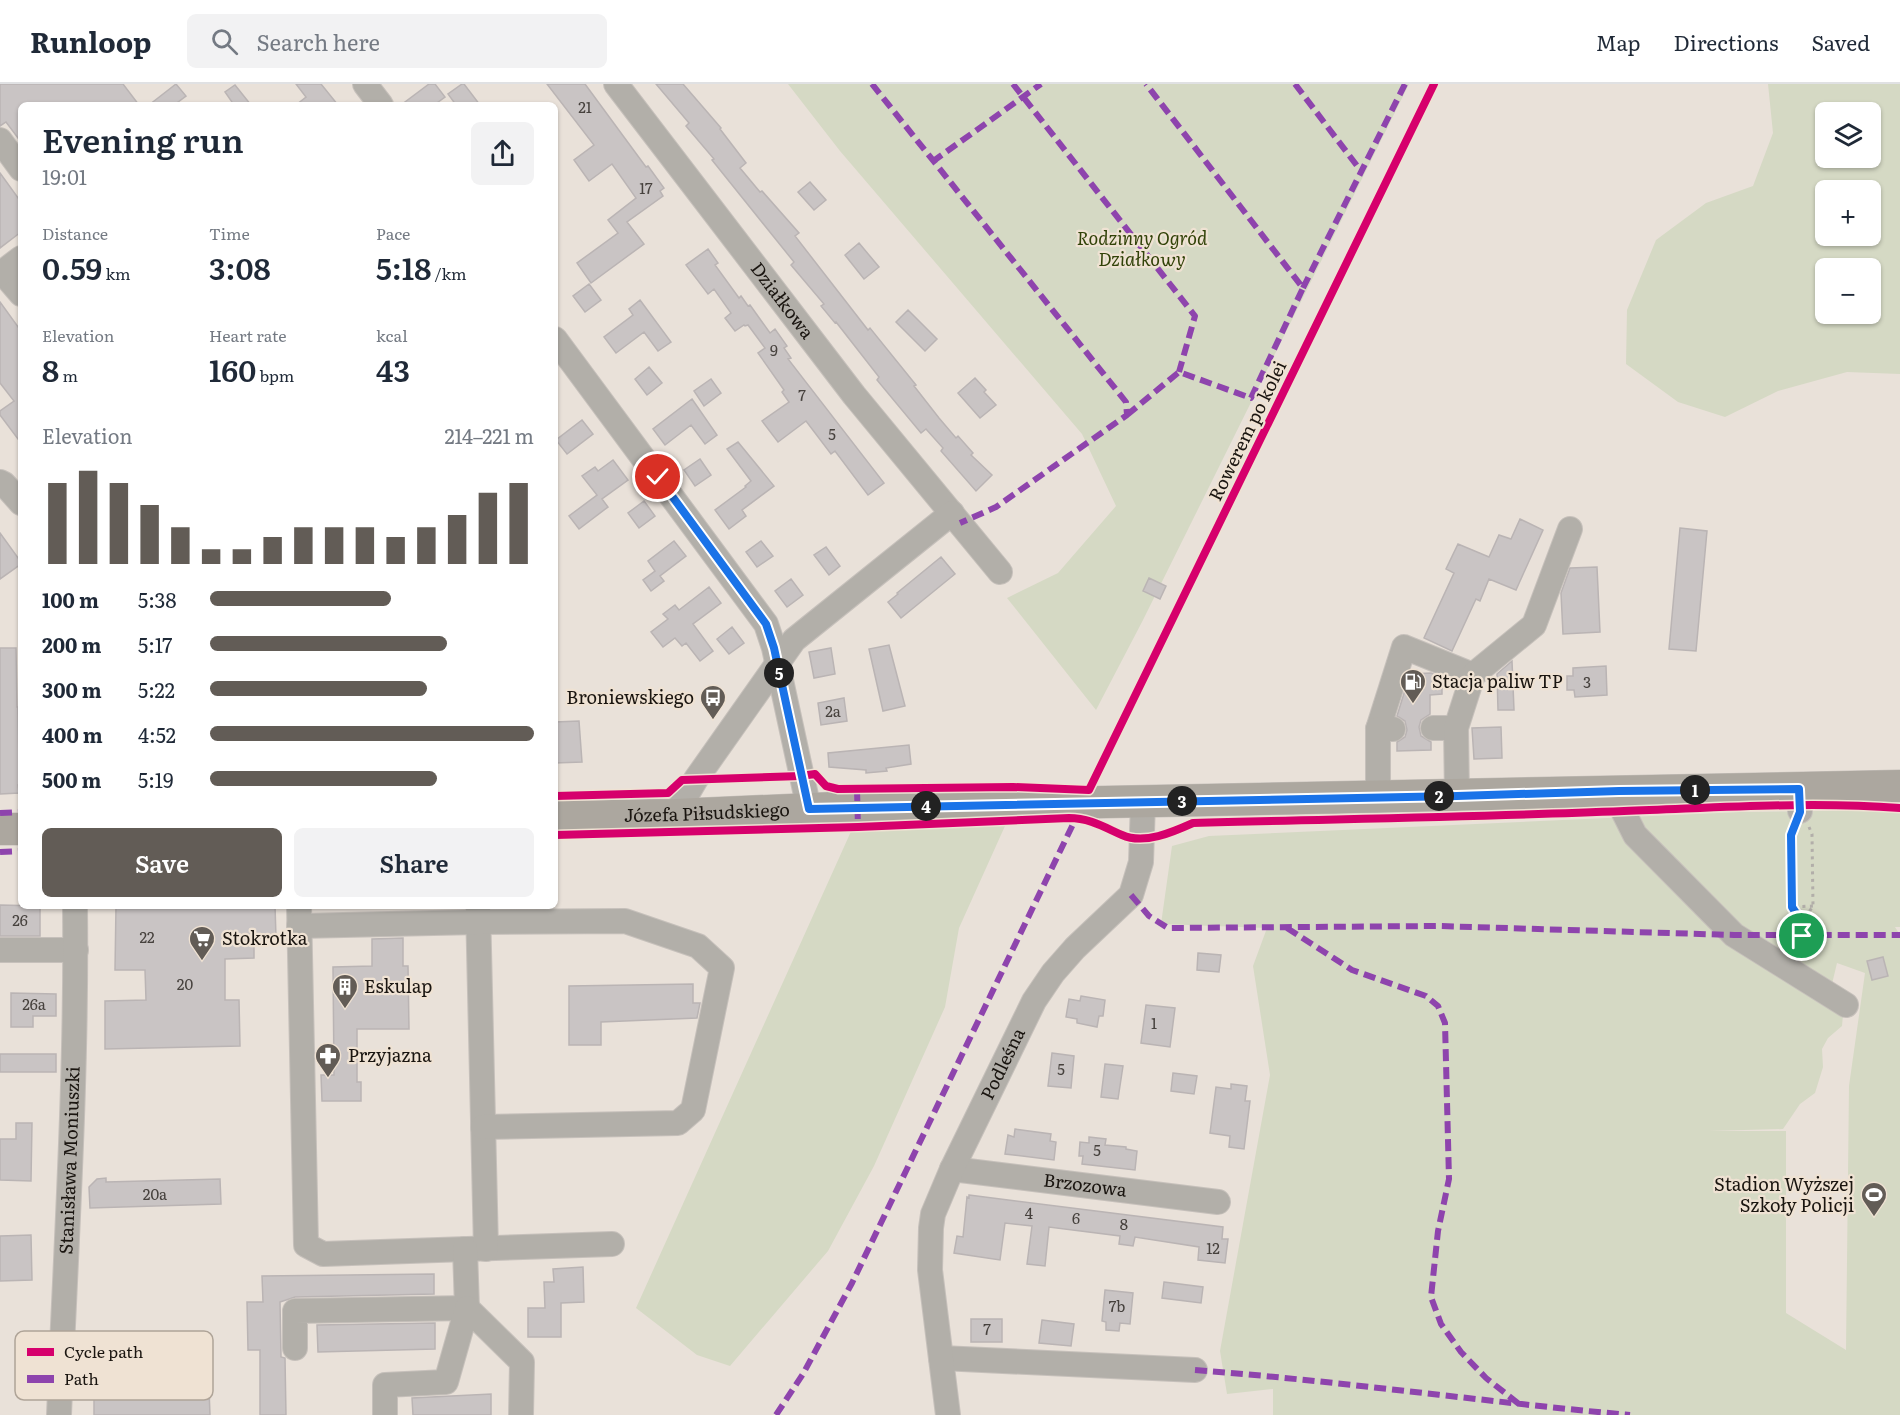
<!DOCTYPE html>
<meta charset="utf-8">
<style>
body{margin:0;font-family:Literata,serif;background:#f2f2f3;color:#1f2937;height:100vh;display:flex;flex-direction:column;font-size:22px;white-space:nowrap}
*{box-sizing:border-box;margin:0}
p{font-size:20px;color:#747a83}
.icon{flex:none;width:33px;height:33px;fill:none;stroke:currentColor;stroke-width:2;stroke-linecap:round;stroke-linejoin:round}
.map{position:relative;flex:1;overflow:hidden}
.sheet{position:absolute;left:18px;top:18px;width:540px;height:807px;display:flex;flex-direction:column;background:#fff;border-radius:9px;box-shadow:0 2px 4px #0004}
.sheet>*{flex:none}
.buttons{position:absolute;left:1815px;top:18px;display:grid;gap:12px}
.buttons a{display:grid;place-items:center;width:66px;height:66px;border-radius:9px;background:#fff;box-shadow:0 2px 4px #0004;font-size:30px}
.pin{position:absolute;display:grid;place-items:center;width:51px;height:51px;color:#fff;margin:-26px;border:3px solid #fff;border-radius:50%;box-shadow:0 2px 6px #0007}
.km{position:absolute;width:30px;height:30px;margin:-15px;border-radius:50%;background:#222;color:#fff;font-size:16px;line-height:30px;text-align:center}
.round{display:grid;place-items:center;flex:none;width:63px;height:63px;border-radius:9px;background:#f2f2f3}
.summary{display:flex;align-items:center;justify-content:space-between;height:102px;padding:0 24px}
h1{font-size:33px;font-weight:600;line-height:45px}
.figures{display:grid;grid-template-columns:repeat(3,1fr);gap:9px;height:102px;padding:6px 24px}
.figures div{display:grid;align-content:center}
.figures b{font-size:30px;font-weight:600}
.figures small{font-size:16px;font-weight:400}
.figures p{font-size:16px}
.chart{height:168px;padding:12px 24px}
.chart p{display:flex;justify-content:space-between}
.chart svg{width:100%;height:108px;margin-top:6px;stroke:#625c56;stroke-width:6}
.primary-button{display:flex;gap:12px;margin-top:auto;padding:12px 24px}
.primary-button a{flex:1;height:69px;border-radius:9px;background:#625c56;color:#fff;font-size:24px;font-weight:600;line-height:69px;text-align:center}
.primary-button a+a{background:#f2f2f3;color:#1f2937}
ul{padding:0 24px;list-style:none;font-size:20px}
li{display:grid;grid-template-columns:96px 72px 1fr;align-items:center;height:45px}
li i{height:15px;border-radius:8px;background:#625c56}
header{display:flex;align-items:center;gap:36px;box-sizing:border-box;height:84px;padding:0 30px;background:#fff;border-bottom:2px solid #e0e1e3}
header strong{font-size:28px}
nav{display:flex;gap:33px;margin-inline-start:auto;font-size:21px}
.search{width:420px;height:54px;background:#f2f2f3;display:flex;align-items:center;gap:15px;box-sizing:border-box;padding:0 21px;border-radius:9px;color:#747a83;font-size:22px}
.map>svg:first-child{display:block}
.green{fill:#d5d9c4;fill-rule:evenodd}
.building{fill:#c9c4c4;stroke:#bab4b4;stroke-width:1.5}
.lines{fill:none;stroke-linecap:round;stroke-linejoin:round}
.minor-casing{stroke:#c6c0bb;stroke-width:26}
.major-casing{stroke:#c6c0bb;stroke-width:33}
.path{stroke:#b2aea9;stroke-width:3;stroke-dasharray:3 4.5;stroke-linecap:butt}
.minor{stroke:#b2afa9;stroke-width:24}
.major{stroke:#aca79f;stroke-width:32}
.quiet{stroke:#8e44ad;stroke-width:6;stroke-dasharray:12 6;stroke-linecap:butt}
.cycleway-casing{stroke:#efe2d3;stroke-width:11}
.cycleway{stroke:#d6006c;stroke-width:8}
.route-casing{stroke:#fff;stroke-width:12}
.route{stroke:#1a73e8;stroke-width:8}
.labels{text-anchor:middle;stroke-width:4.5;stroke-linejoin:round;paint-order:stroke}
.number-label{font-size:15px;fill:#46413d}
.park-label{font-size:18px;font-style:italic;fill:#314208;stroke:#efe2d3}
.street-label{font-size:18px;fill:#1a1510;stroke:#efe2d3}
.poi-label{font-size:18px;fill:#1a1510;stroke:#efe2d3;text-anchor:start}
.key{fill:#efe2d3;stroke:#afa498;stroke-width:1.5}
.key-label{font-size:16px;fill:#1a1510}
</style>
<header>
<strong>Runloop</strong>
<div class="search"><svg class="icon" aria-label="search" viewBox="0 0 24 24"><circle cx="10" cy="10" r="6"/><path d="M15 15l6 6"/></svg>Search here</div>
<nav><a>Map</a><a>Directions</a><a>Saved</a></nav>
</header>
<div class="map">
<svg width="1900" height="1331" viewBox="0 0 1900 1331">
<rect width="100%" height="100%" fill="#e9e1d9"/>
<path class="green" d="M788,0H1409L1143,536L1096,626L1007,514L1058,489L1116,422L1082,350L840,67Z
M1768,0H1900V290L1847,288L1778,307L1725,333L1678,318L1626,280L1627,226L1656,156L1706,119L1753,102L1773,49ZM1826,28H1870V74H1826ZM1826,106H1870V152H1826ZM1870,184V230H1826V184Z
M1900,726V843H1895L1900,851V1331H1273V1305L1227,1310L1220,1267L1270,991L1253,882L1267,844L1161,840L1172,762L1209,752L1741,728ZM1837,879L1865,889L1849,1002L1846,1266L1786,1229V1047H1709L1783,1045L1800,1020L1815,1009L1823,983L1822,965L1828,954L1842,942L1844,919L1832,900Z
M1005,742L959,844L945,923L874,1082L828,1167L730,1282L697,1271L636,1224L853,743Z"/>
<path class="building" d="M0,0H123L139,21H21V58L6,38L0,42Z
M176,0L186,12L174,21H149Z
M296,0H321L338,21H296L306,13Z
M429,0H435L445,13L434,21H401Z
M462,0H464L480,21H456L448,10Z
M547,0H585L646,83L648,82L664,104L660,107L663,112L627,138L644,160L591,199L577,179L618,149L608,136L636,114L612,80L589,97L574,76L594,61Z
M656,0H683L721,44L720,45L746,79L740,84L760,108L762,107L799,149L795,152L868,246L870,244L916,301L914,302L939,334L956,354L958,352L973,369L971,371L992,391L976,407L941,367L943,364L926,345L921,349L877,296L879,293L836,238L835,239L821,222L824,220L791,181L794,178L712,76L714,75L686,42L689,39Z
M235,1L251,21H234L225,8Z
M0,89L21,118V148L0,164Z
M810,98L826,116L814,126L798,108Z
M859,159L879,183L864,195L845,171Z
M708,165L718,179L715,181L739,214L741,212L748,222L750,221L770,249L775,245L787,262L784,264L791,274L788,275L884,399L868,411L835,367L831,370L806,337L778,358L762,337L789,318L782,308L784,306L758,269L765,264L748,241L745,242L744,241L735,247L725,234L731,229L714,205L708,210L686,181Z
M589,200L601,216L585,228L573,212Z
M640,216L671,258L658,267L644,248L616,269L604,253L633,231L629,225Z
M0,218L21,247V359L0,331V327L14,317L0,299Z
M908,226L937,255L925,267L896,238Z
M649,283L662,299L647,311L635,295Z
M975,294L986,306L984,308L996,321L980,334L958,309Z
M711,295L721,309L704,322L694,307Z
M692,315L717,351L705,360L691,341L665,361L653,345Z
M582,336L593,350L567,370L556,356Z
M738,358L774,402L742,426L746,432L729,445L715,426L746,403L745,402L751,397L727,365Z
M700,375L711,391L695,402L684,386Z
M613,376L628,396L602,415L608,423L579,445L569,432L597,411L582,392L595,383L598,387Z
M644,417L655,432L639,444L628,429Z
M1520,435L1543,446L1516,506L1489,495L1480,517L1476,515L1452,567L1424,554L1454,489L1446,485L1458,460L1489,473L1499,451L1511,455Z
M1680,444L1707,447L1696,567L1669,565Z
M0,449L21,478V480L0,495Z
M674,457L686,472L660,492L664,497L651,507L643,496L655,487L648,477Z
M761,457L773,472L757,483L746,468Z
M826,463L840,482L829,491L814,471Z
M941,473L955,490L901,534L888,518L898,510L897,509Z
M1597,483L1600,548L1563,550L1561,509L1570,484Z
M1149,494L1166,502L1160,515L1143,507Z
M791,495L803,511L787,523L775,507Z
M709,503L721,519L693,540L713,567L700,577L686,559L682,562L675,554L663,563L651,548L668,535L663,530L675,521L679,526Z
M732,543L744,559L729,570L717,555Z
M889,561L905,622L883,627L869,565Z
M0,564H16L17,623H18L19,678H21V701H18L19,709L0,710Z
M831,564L835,590L814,594L809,568Z
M1512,577L1514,626H1498L1497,590Z
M1606,582L1607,611L1575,613L1574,606H1567V592H1573V584Z
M1431,589L1442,594V610L1430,611V630L1421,636L1419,643L1421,652L1431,658V666L1397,667V658L1405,653L1407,646L1405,637L1397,632L1410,590Z
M844,614L847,637L821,641L818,619Z
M579,637L582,678L555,679V638Z
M1501,643L1502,674L1474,675L1472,644Z
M909,661L911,680L886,684L887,687L866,689V686L829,683L828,669Z
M0,821L40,822V852H0Z
M116,822H275L276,853L254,854V874L225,875V916H239L240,962L105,965V917L146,916L145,886H115Z
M403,854V882H408L409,945H357V998H361V1017H322L321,991H334L333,883L372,882V855Z
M1198,869L1221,871L1219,888L1197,886Z
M1883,873L1888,892L1872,896L1867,877Z
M693,900V919H700L697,934L601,938V961H569V902Z
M11,909L56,910V932H33V943H11Z
M1081,912L1105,916L1103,932H1099L1097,943L1077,939V935L1066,933L1069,915L1080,917Z
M1146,921L1175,924L1170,963L1141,959Z
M1052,969L1074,972L1071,1004L1048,1002Z
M0,970H56V988H0Z
M1105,980L1123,982L1118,1015L1101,1013Z
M1173,989L1197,992L1194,1010L1171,1007Z
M1231,1000L1247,1002L1245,1017H1250L1244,1065L1229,1063L1230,1052L1210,1049L1216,1003L1231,1005Z
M16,1039H32L31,1097L0,1096V1055H16Z
M1015,1045L1051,1050L1050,1057L1056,1058L1054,1076L1005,1070L1008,1051L1014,1053Z
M1089,1053L1106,1055L1105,1061L1126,1063V1065L1137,1067L1135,1086L1082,1080L1083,1072H1079L1080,1058L1089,1059Z
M106,1094V1098L220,1095L221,1120L90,1124L89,1103L97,1095Z
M969,1111L1223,1143L1222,1155H1228L1225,1179L1198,1176L1199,1163L1135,1153L1133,1162L1119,1160L1120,1152L1049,1143L1045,1182L1027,1180L1032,1142L1005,1139L1000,1176L954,1169L957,1152L963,1153L967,1113L969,1114Z
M31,1151L32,1196L0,1197V1152Z
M583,1183L584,1218L561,1219V1253H528V1224H545L544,1198H554L553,1185Z
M434,1190V1210L295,1213L280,1218L281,1273L285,1274L286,1331H260V1266H248L247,1218H263L262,1192Z
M1164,1198L1203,1203L1201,1219L1162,1214Z
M1105,1206L1133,1209L1130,1240L1120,1239L1119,1247L1106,1246V1238L1102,1237Z
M971,1235H1002V1258H971Z
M1042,1236L1074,1240L1071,1262L1039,1259Z
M435,1239V1265L318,1268L317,1241Z
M209,1305L210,1331H94V1308Z
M491,1310V1331H413L412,1314Z"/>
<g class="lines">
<defs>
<g id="minor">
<path d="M365,0L381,21"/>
<path id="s1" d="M616,0L854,311L1000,488"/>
<path d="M0,56L21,85"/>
<path d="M2,188L21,210"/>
<path d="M0,190L21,174"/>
<path d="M555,255L766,540L774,564L809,725"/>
<path d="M0,398L4,400L21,419"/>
<path d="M1433,644H1456"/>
<path d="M1378,645L1404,563L1473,591"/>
<path d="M1799,705L1800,727"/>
<path d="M1619,707L1623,727L1635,751L1734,851L1846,921"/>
<path d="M1457,712L1456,644L1473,591L1534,541L1570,445"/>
<path d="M1378,714V645H1393"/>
<path d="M675,731L696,695L794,556L952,429"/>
<path d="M299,822L306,1161L323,1170L612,1160"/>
<path d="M478,822L486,1165"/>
<path d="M299,842L478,838L625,837L698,862L722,884L693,1026L678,1039L483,1043"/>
<path d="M0,866H76"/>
<path id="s2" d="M952,1085L1218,1118"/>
<path d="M295,1264V1227L467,1224L465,1165"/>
<path d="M941,1274L1195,1286"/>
<path id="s3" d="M59,1331C66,1162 77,992 75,822"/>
<path d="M385,1331V1301L446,1298L467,1224L522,1278L521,1331"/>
<path id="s4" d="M948,1331L930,1186L931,1144L933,1130L952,1085L1034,917L1053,889L1075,864L1131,811L1141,778L1143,718"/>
</g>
<g id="major">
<path id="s5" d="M555,733L675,731L857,723L1900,702"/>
<path d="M0,745H21"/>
</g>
</defs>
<use href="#minor" class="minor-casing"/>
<use href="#major" class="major-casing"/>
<path class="path" d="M1809,743L1812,750L1813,822L1802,838L1792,823L1813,822
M1792,823L1791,751L1793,744
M1802,838V852"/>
<use href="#minor" class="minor"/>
<use href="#major" class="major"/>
<path class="quiet" d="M872,0L1126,318L1127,331L996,423L960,439
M1013,0L1195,232L1179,288
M1295,0L1361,87
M932,78L1041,0
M1303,204L1405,0
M1127,331L1179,288L1251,314L1303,204L1146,0
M857,705L858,743
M0,729L21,728
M0,768L21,767
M1131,811L1149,832L1168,844L1438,842L1734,851H1900
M1287,844L1352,886L1426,912L1438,922L1445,939L1449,1095L1438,1147L1431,1213L1441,1240L1461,1268L1486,1294L1519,1320
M1195,1286C1340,1297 1485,1318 1630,1331
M776,1331L803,1290L852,1199L1076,734"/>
<defs>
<path id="cycleway" d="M555,712L668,709L682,696L801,692L815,690L826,702L838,705L1013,703L1089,706L1434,0
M555,751L858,743L1069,734C1089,734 1104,743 1122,751C1144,761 1173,748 1193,739C1337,735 1480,733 1624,727C1716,724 1808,717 1900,724"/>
</defs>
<use href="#cycleway" class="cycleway-casing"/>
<use href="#cycleway" class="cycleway"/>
</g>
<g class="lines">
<defs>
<path id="route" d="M658,393L766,540L774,564L809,725L1457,712L1619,707L1799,705L1800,728L1791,751L1792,823L1802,838V852"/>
</defs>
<use href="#route" class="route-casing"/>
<use href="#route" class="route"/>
</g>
<defs>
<symbol id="fuel-pin" viewBox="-11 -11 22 30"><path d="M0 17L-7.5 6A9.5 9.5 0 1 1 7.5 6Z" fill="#625c56" stroke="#efe2d3"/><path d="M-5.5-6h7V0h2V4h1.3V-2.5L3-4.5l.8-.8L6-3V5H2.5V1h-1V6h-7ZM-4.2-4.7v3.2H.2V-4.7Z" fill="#fff"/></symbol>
<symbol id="bus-pin" viewBox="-11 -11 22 30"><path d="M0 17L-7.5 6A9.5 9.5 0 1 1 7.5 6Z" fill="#625c56" stroke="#efe2d3"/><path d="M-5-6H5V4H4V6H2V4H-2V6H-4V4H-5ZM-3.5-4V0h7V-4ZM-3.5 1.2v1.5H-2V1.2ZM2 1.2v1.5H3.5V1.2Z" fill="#fff"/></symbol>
<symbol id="supermarket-pin" viewBox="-11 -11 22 30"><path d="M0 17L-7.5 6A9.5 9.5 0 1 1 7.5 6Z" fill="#625c56" stroke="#efe2d3"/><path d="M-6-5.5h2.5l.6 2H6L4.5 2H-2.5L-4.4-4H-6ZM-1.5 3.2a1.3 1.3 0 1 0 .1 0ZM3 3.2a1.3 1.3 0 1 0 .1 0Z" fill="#fff"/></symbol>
<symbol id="building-pin" viewBox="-11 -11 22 30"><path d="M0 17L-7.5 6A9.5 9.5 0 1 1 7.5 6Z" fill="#625c56" stroke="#efe2d3"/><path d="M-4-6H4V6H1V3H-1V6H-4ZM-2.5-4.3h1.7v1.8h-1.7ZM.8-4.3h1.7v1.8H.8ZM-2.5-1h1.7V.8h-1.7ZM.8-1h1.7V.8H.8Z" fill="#fff"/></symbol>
<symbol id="pharmacy-pin" viewBox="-11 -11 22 30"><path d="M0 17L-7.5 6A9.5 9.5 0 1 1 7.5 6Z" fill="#625c56" stroke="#efe2d3"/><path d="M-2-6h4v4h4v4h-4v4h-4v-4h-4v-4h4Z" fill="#fff"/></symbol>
<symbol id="stadium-pin" viewBox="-11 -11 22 30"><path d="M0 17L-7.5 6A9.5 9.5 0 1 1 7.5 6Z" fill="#625c56" stroke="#efe2d3"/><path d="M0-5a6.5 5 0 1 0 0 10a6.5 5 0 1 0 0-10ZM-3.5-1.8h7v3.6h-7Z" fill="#fff"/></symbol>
</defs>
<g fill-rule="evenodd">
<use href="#fuel-pin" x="1398" y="583" width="30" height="40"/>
<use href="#bus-pin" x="698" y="599" width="30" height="40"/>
<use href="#supermarket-pin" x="187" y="840" width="30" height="40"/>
<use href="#building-pin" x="330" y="888" width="30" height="40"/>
<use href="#pharmacy-pin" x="313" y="957" width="30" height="40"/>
<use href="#stadium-pin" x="1859" y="1096" width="30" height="40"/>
</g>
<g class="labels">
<g class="number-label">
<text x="585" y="29">21</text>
<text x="646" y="110">17</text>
<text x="774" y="272">9</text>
<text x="802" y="317">7</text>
<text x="832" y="356">5</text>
<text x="1587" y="604">3</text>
<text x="833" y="633">2a</text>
<text x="20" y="842">26</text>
<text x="147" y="859">22</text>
<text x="185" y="906">20</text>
<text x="34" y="926">26a</text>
<text x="1154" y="945">1</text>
<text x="1061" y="991">5</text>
<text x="1097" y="1072">5</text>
<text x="155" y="1116">20a</text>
<text x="1029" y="1135">4</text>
<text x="1076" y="1140">6</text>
<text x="1124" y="1146">8</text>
<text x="1213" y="1170">12</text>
<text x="1117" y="1228">7b</text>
<text x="987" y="1251">7</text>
</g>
<g class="park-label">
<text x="1142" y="161">Rodzinny Ogród<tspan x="1142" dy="21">Działkowy</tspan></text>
</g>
<g class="street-label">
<text dy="6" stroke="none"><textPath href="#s1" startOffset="273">Działkowa</textPath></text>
<text transform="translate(1248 347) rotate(-64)" y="6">Rowerem po kolei</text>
<text dy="6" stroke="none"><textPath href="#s5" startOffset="152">Józefa Piłsudskiego</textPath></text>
<text dy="6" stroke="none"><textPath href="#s4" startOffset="368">Podleśna</textPath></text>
<text dy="6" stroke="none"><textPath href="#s3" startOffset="255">Stanisława Moniuszki</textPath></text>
<text dy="6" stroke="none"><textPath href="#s2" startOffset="134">Brzozowa</textPath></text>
</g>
<g class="poi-label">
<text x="1432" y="604">Stacja paliw TP</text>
<text x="694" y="620" text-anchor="end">Broniewskiego</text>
<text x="222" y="861">Stokrotka</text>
<text x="364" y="909">Eskulap</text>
<text x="348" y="978">Przyjazna</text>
<text x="1854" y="1107" text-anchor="end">Stadion Wyższej<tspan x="1854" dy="21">Szkoły Policji</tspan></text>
</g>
</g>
<rect x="15" y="1247" width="198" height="69" rx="9" class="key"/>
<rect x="27" y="1264" width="27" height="8" fill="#d6006c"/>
<rect x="27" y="1291" width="27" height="8" fill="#8e44ad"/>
<g class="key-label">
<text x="64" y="1274">Cycle path</text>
<text x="64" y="1301">Path</text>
</g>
</svg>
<div class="buttons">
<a><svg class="icon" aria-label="layers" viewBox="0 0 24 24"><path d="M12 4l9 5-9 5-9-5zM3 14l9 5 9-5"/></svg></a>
<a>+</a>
<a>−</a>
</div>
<div class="pin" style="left:1802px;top:852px;background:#1e9e55"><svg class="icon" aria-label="arrive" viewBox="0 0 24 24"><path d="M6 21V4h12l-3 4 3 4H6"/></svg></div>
<div class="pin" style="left:658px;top:393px;background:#d93025"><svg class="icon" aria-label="check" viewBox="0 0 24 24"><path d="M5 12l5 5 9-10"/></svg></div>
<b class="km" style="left:1695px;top:706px">1</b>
<b class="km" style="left:1439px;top:712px">2</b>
<b class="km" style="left:1182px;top:717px">3</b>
<b class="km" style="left:926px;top:722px">4</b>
<b class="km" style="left:779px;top:589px">5</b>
<section class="sheet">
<div class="summary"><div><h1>Evening run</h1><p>19:01</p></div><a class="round"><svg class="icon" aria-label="share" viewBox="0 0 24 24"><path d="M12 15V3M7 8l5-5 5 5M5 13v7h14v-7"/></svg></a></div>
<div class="figures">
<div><p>Distance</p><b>0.59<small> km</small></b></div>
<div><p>Time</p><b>3:08</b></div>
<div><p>Pace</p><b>5:18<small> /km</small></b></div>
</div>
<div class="figures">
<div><p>Elevation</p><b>8<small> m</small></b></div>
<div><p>Heart rate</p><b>160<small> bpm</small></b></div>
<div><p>kcal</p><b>43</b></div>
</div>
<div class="chart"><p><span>Elevation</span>214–221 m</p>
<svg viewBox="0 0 160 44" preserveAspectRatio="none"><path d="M5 44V11M15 44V6M25 44V11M35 44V20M45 44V29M55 44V38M65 44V38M75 44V33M85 44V29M95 44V29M105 44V29M115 44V33M125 44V29M135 44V24M145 44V15M155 44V11"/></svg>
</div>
<ul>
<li><b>100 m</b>5:38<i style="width:56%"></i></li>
<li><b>200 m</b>5:17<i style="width:73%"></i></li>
<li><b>300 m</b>5:22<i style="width:67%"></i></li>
<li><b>400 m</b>4:52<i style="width:100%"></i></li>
<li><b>500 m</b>5:19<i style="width:70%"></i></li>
</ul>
<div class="primary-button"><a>Save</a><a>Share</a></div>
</section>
</div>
